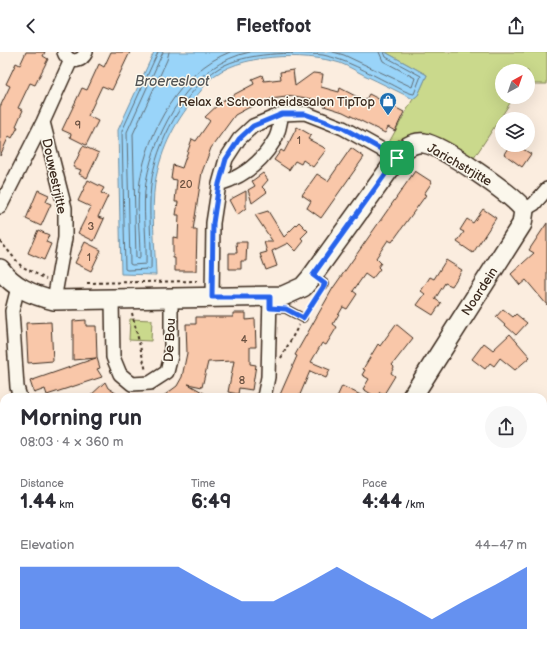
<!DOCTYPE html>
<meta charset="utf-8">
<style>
body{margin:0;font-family:"Balsamiq Sans",sans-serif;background:#f7f7f7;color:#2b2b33;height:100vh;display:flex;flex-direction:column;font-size:15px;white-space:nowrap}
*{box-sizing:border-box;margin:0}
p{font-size:13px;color:#7c7c81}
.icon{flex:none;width:22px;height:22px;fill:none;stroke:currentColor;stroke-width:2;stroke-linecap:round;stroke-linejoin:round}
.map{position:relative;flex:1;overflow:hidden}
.details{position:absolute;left:0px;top:341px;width:547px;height:256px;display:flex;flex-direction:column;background:#fff;border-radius:12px 12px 0 0;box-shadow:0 4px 16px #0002}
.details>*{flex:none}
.needle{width:26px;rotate:40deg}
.tools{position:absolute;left:495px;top:12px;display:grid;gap:8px}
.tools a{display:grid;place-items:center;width:40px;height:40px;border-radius:50%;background:#fff;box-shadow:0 4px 16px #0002;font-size:20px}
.pin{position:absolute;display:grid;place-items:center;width:34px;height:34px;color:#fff;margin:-17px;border-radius:8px;box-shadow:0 2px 6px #0006}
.round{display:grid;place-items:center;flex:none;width:42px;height:42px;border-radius:21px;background:#f7f7f7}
.overview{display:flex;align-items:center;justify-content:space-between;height:68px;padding:0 20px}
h1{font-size:22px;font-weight:700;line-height:30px}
.figures{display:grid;grid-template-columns:repeat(3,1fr);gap:6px;height:68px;padding:4px 20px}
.figures div{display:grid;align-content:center}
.figures b{font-size:20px;font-weight:700}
.figures small{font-size:11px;font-weight:400}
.figures p{font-size:11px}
.chart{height:112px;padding:8px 20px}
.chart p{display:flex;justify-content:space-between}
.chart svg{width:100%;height:72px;margin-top:4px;fill:#2563eb;opacity:.7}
header{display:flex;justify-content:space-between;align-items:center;height:52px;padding:0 20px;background:#fff;font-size:18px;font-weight:700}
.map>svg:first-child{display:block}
.green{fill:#cad98c;stroke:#828255}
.water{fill:#99d4f9;stroke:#7390a1}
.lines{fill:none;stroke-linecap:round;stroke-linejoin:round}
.shore{stroke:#616e76;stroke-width:1}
.building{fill:#f9c7a9;stroke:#3b2a1e}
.lane-casing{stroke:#3b2a1e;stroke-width:10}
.street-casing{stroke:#3b2a1e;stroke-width:16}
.secondary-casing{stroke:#3b2a1e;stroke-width:22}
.path{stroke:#3b2a1e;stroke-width:2;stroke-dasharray:3 3;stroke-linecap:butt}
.lane{stroke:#fbf7ec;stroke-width:7}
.street{stroke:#fbf7ec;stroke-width:13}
.secondary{stroke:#fbf7ec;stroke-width:19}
.route-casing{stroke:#fff;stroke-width:8}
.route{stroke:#2563eb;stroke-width:5}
.labels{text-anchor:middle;stroke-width:3;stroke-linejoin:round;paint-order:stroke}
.number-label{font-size:11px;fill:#6a5141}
.poi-label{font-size:13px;fill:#3b2a1e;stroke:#fbf7ec;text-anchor:end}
.street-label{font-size:13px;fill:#3b2a1e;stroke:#fbf7ec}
.water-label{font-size:14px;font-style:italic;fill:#525455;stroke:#fbf7ec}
</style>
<header><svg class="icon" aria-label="back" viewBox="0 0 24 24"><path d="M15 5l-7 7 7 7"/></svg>Fleetfoot<svg class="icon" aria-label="share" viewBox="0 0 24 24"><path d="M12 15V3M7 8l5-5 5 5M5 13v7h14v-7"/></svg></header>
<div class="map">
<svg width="547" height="597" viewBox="0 0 547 597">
<rect width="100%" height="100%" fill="#fbeddf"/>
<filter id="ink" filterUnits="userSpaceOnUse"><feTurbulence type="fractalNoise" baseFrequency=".025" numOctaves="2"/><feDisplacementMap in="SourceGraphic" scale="8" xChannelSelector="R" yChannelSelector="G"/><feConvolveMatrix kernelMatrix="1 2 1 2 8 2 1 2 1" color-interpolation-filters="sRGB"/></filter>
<g filter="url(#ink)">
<path class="green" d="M385,0H547V32H528V19H502V45H514L472,109L438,87L393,96L387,94L413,47L418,43L427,23Z
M130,267L152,268L151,289L129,288Z
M547,381V597H526L521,593H543V385Z"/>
<path class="water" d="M154,0H385L427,23L418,43L413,47C397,39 381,31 364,23C356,19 348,14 340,11C304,0 238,1 209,28C205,31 203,37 200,40C176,67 161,96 155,131C151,158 155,195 156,223L121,222L118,78Z
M547,351V381L543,385V354Z
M433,593H454V597H432Z"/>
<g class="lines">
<path class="shore" d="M158,0L122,79L125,217L127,218L151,217C152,189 148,161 151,133C155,93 185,37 219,16C247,0 291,0 323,3C347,8 367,20 389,31C396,34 406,41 414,42L421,24L386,5L384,0
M163,0L127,80L130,212L132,213L146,212C147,185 142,156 146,130C156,75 191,12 250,0
M169,0L167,8L133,82L136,206L138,207L140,206C140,181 136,154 140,129C148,79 180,19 230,0
M333,0L344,3L412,35L415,26L383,9L379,0"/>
</g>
<path class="building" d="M26,0H45L43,4L48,7L35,33L30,31L18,56L23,58L16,74L18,75L12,86L9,84L0,104V55L10,34L6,32L16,11L20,13Z
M111,0H130L112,38L102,34L88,64L98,69L86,93L70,85L71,82L62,78L82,36L87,38L99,12L104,15Z
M293,18L295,34L313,21L323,22L321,35L339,40L340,36L365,49L369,42L404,60L395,79L388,75L385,81L343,60L324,54L325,49L294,44L271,47L248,56L235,63L211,96L202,120L193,178H197L196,219H175V206H173V185L178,186L179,163H176L178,150H175L177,128L171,127L173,113L182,116L192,87L196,89L210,69L205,65L222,49L254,32L252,27L262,23L264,29L281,27L280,20Z
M297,75L311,83L308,87L323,95L326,98L313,115L303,108L301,112L295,109L289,118L274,108L281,98L284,100Z
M510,93H526L523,97L531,102L522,115L504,102Z
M83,94L99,101L87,126L79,122L81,118L73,115Z
M351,96L364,105L321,166L307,156L311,149L302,143L317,122L328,129Z
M415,119L432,130L424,142L426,143L392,190L388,188L376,206L381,211L378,215L380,217L372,227L365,222L353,239L357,242L347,257L343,255L333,272L337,275L326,293L322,291L311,310L330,318L326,326L310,319L299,345H279L297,304L295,303L333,236Z
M263,121L268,128L262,135L267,140L252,151L248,138L255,134L252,129Z
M88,128L104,136L101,141L108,144L98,165L104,167L94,189L78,181L91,155L78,149Z
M38,138L49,143L46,150L51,152L41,174L26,167Z
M246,139V156L237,163L229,148Z
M483,157L496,166L473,201L457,190L464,180L460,178L467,167L473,171Z
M268,159L284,185L299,170L308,179L301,186L304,189L296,199L288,191L272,199L277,214L266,218L260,202L267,200L264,190H273L255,163Z
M547,171V253L526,228L520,233L511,222L534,201L529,198Z
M38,178L49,183L46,190L51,192L44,208L28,201Z
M85,190L101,198L91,219L75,211Z
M236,190H247L246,209H241V217H229V201H237Z
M446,208L462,218L452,234L445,231L435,247L441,251L433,263L417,253L425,242L421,239L430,225L434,227Z
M503,257L513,265L516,262L527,271L516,283L496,265Z
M233,261H246V268L255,267L256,295H250V312L256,313L252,338L239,336L238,342L228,340L234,309L208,310L202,335L188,332L211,345H162L177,334L182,325L187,301L186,272H196V265H233Z
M86,268V274H96L97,306L100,316L97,317L102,325L47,343L45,337L34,341L30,329L96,306L73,308V269Z
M51,270L53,309L28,311L26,271Z
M396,272L413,286L392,313L394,315L391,321L395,324L384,342L380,340L376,345L363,337L369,327L362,323L365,318L363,317L378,292L380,294Z
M510,282L530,305L515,318L500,306L494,314L490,311L485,317L472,307L484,291L493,298Z
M105,330L108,336L122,345H89Z
M342,334L365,345H337Z"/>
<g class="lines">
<defs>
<path id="lane" d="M313,223L325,232
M270,256L286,257L303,266"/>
<path id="street" d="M64,0C68,12 82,11 86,0
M43,70L65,156V186L54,248
M219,132C243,125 261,111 274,89C279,82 280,70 282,62
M0,155L43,70L71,8
M524,158L534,152L547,137
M18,235L12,259L17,335L20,345
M212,245L213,171L219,132L226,107L239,87L253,74L282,62L305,61L343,76L397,106
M112,248L113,305L120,322L132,332L150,331L167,320L171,304V248
M264,345L268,325L270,245
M0,580H4
M85,593L90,597
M198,597L200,593"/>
<path id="secondary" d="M0,217C13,235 32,243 54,248L283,244L303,235L310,227L404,97C411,93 416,90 424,91C443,94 513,143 524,158L522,172L515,183L412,345
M319,597L321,593"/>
</defs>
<use href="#lane" class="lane-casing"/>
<use href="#street" class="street-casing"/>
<use href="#secondary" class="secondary-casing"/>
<path class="path" d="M0,189L21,214L46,227
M87,231L197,229
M307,259L315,246
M132,261L146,319
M281,306L299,273
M2,594L18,593
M183,597L184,593"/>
<use href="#lane" class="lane"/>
<use href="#street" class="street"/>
<use href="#secondary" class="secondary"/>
</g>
</g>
<g class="lines" filter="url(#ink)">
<defs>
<path id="route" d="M282,62H305L343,76L397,106L313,223L325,232L303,266L286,257L270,256V245H212L213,171L219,132L226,107L239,87L253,74Z"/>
</defs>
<use href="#route" class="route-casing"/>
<use href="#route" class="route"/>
</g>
<defs>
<symbol id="shop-pin" viewBox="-11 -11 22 30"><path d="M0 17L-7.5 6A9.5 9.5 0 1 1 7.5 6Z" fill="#1f6fb2" stroke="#fbf7ec"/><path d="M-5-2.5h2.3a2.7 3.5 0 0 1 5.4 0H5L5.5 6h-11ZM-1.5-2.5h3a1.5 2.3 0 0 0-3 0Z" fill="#fff"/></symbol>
</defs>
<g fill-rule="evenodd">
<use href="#shop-pin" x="378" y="39" width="20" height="27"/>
</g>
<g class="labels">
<g class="number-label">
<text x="78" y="77">9</text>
<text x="299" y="92">1</text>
<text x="186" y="136">20</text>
<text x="91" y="178">3</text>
<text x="89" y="209">1</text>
<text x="244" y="291">4</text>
<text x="242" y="332">8</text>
</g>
<g class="poi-label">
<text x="375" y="54">Relax &amp; Schoonheidssalon TipTop</text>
</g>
<g class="street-label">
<text transform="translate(460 112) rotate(30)" y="5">Jarichstrjitte</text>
<text transform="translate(55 124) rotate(78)" y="5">Douwestrjitte</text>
<text transform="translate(479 239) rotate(-57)" y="5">Noardein</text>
<text transform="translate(169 288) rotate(-87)" y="5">De Bou</text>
</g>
<g class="water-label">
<text x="172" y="34">Broeresloot</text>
</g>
</g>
</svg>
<div class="tools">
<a><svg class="needle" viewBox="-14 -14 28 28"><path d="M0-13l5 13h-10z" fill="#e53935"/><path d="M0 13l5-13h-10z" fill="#7c7c81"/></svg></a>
<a><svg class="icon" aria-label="layers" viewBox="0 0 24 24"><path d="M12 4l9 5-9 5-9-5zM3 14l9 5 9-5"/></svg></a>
</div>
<div class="pin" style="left:397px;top:106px;background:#1e9e55"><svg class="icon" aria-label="arrive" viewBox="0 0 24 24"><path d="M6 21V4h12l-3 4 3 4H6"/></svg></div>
<section class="details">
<div class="overview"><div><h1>Morning run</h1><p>08:03 · 4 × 360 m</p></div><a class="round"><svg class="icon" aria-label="share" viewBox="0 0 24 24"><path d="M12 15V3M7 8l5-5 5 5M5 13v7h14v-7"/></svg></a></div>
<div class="figures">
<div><p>Distance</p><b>1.44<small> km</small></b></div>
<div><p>Time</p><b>6:49</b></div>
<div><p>Pace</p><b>4:44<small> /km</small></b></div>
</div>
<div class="chart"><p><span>Elevation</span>44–47 m</p>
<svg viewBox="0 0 160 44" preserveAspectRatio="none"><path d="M0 44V6L10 6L20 6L30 6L40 6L50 6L60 17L70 27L80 27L90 17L100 6L110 17L120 27L130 38L140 27L150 17L160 6V44z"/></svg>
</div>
</section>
</div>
